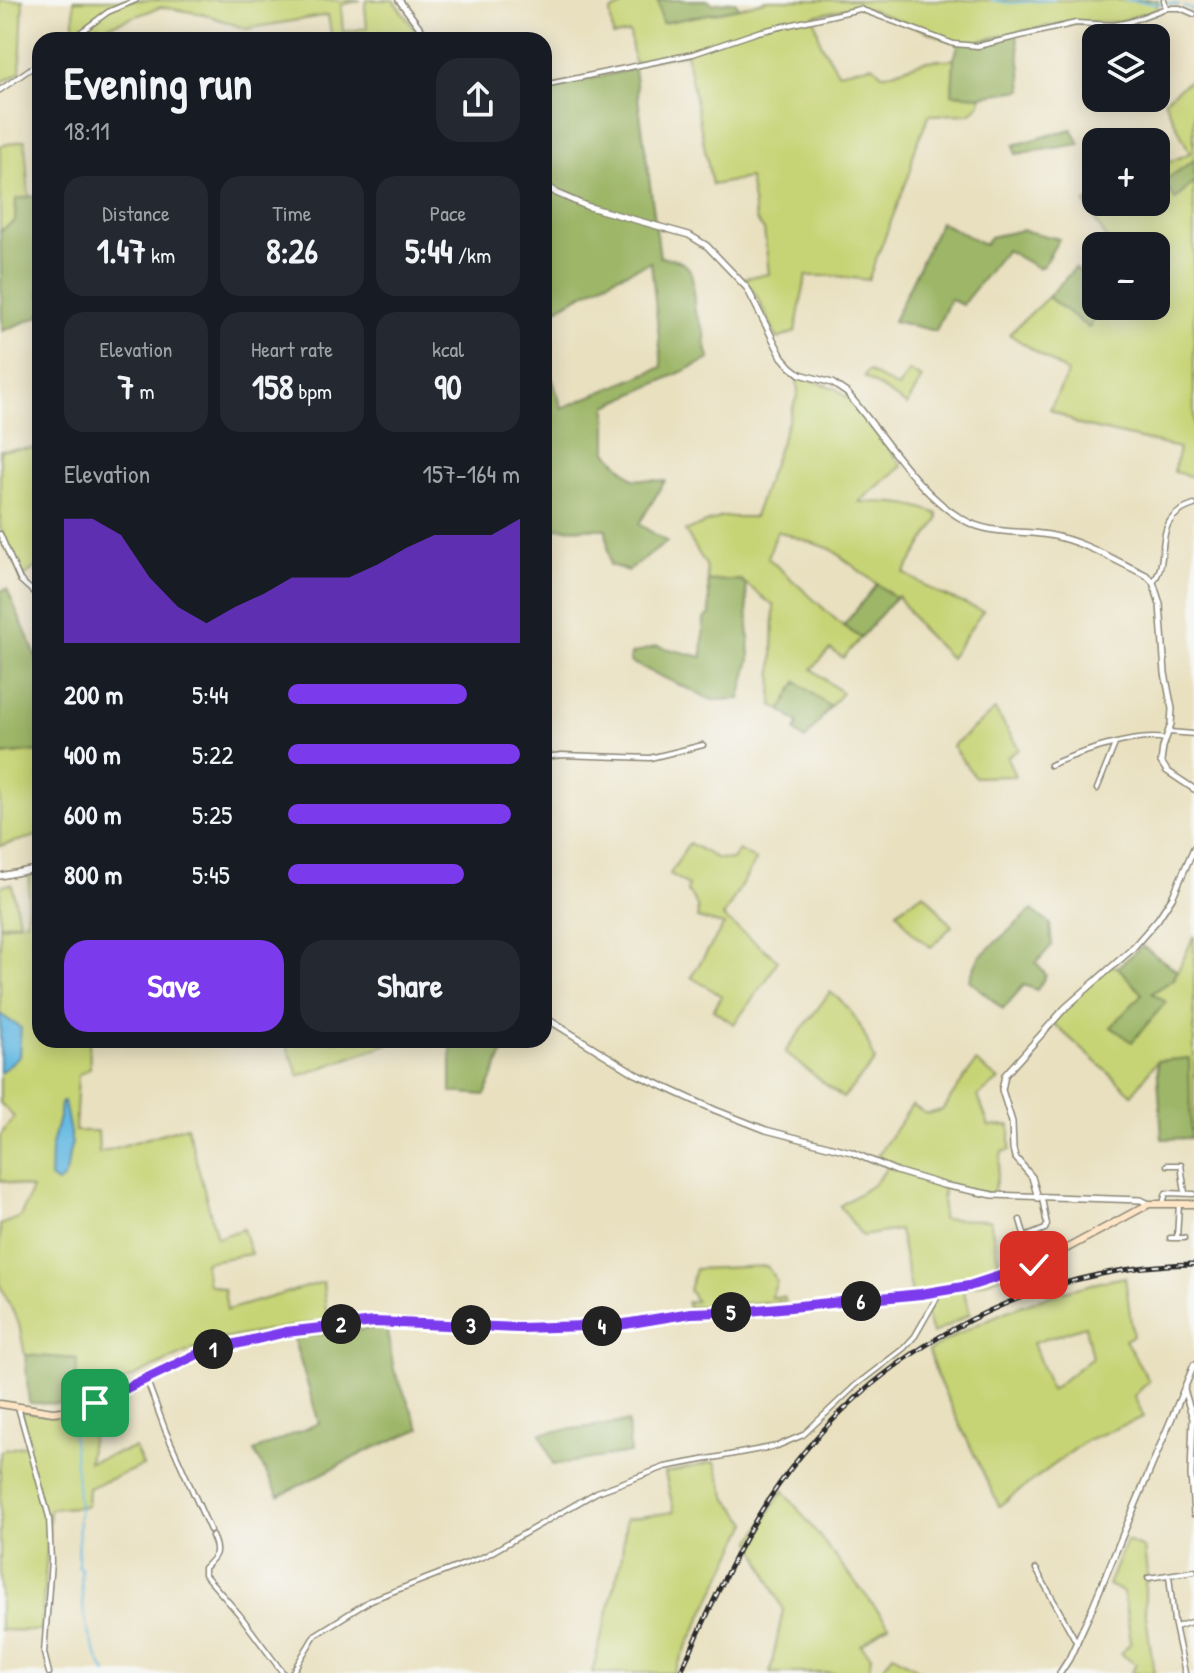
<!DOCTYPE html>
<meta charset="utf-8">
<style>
body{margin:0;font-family:"Patrick Hand",sans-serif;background:#242831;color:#f1f3f6;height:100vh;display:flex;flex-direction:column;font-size:30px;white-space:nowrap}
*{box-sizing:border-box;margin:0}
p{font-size:26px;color:#9ea1a6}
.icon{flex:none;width:44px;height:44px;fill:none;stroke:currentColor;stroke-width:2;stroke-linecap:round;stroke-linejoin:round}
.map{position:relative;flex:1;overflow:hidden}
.details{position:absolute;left:32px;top:32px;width:520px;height:1016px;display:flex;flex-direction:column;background:#171b24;border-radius:24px;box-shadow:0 4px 20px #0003}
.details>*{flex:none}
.controls{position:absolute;left:1082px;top:24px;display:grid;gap:16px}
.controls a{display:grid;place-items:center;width:88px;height:88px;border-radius:16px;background:#171b24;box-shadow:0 4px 20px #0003;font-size:40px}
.pin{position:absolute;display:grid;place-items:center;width:68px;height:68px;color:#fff;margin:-34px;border-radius:16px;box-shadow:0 4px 12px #0006}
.km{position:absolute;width:40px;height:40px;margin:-20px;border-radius:50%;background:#222;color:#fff;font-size:22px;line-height:40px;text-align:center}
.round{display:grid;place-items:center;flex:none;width:84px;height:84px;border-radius:24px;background:#242831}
.summary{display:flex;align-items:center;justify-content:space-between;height:136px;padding:0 32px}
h1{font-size:44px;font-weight:700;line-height:60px}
.metrics{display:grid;grid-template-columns:repeat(3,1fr);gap:12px;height:136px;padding:8px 32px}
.metrics div{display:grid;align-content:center;border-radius:20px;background:#242831;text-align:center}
.metrics b{font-size:34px;font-weight:700}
.metrics small{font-size:22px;font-weight:400}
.metrics p{font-size:22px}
.chart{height:224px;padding:16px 32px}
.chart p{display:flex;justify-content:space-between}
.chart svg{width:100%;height:144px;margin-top:8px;fill:#7c3aed;opacity:.7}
.action{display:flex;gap:16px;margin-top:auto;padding:16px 32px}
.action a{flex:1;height:92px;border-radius:24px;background:#7c3aed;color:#fff;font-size:32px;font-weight:700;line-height:92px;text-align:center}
.action a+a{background:#242831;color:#f1f3f6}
ul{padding:0 32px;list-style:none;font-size:26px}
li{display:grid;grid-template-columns:128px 96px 1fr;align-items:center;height:60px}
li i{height:20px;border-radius:10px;background:#7c3aed}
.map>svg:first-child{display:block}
.green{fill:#c7d476;stroke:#798050;stroke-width:2;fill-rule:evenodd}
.forest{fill:#9db667;stroke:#647049;stroke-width:2;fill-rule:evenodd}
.water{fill:#67bae3;stroke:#497287;stroke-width:2}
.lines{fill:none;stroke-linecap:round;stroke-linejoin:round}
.stream{stroke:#67bae3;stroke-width:2}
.minor-casing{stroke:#8a8675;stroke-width:7}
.tertiary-casing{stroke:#8a8675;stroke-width:8}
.secondary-casing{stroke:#8a8675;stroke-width:9}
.minor{stroke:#fff;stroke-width:4}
.tertiary{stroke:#fff;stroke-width:5}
.secondary{stroke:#fee5c5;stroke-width:6}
.rail-casing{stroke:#2b2b2b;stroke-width:5}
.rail{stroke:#f6f6f2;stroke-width:2;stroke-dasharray:6;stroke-linecap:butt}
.route-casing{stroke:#fff;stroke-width:16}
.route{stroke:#7c3aed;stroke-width:10}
</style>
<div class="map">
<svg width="1194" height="1673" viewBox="0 0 1194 1673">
<rect width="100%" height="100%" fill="#f6f6f2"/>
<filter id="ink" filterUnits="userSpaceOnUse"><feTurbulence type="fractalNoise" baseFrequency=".0125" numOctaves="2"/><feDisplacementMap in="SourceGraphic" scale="16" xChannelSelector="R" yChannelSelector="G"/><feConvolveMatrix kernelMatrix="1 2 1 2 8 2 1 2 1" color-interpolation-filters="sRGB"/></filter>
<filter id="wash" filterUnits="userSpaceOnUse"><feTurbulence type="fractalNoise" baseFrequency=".006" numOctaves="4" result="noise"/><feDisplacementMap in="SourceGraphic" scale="32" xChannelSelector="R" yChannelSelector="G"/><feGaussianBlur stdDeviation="1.8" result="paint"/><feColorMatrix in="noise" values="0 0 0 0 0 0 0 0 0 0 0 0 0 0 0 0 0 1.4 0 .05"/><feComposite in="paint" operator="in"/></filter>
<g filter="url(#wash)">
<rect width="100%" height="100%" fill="#e9e0bf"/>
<path class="green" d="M0,0H23L20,73L0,83Z
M74,0H361L341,5L343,32L367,28L365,6L367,0H393L417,32L385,40H332L328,15L246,29L204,14L161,7L100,29L98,25L78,39L74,29Z
M634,0H658L662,23L739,8L767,0H1158L1157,9L1119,22L1065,23L966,43L954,42L872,10L854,6L814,16L821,44L838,72L873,65L882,74H886L925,61L954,59L952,94L981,96L980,104L970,114L929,115L913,154L911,170L868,280L836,276H806L795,332L778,339L756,295L743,278L769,274L764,230L756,220L749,178L712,185L686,53L634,63L630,33L613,36L610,12Z
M1194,77V477L1174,472L1179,448L1079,425L1050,409L1068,373L1009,334L1048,297L1088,327L1102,306H1156V246H1105L1109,243L1085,203L1096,194V202H1156V168L1190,153L1164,100Z
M25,140L29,197L16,200L15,221L0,231V146Z
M868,371L898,388L909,371L922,378L907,405L864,377Z
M797,376L835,388L850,400L902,466L859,502C887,502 912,502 938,514V520L904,573L940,594L983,611L950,658L920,628L898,596L895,598L831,549L777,531L768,558L843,626L861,638L843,658L830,649L812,669L842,693L830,707L797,682L781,710L772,705L774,606L741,580L708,581L706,565L685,531L722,517H754L798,393Z
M40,448V563L22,579L0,527V450Z
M995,710L1019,749L1007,757L1015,776L975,777L952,746Z
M40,751V835L0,846V755Z
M689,843L716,858L732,860L739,850L756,860L723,917L778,960L766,981L734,1024L713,1010L722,996L691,977L724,925L697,918C700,907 695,899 687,892L688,885L670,874Z
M40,873V1040H89L90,1068L78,1075L75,1131H98L99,1153L187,1126L217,1238L243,1229L251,1254L204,1262L208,1284L224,1289L227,1310L323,1282L327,1320L223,1339L193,1349L75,1404L77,1359L25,1355L19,1324L0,1285V1225L20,1217L32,1189L0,1180V1136L14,1117L0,1103V927L26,921L30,875Z
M12,884L19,921L0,925V886Z
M924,893L952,926L931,947L914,935L897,911Z
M1194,936V1129L1190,1131L1189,1058L1157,1061L1132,1094L1052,1022L1065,1005L1108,965L1118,967L1142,994L1166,1003L1152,993L1174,979Z
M830,992C855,1009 865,1033 875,1061L843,1098L785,1052Z
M284,1040H399L299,1076Z
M976,1062L999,1080L978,1096L989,1126L1010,1125V1150L1002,1152L993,1195L943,1186L942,1219L990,1220L1002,1276L963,1289L970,1314L932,1334L926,1313L933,1300L931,1296L913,1299L899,1230L862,1236L840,1206C859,1192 878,1186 888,1165L875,1159L912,1105L926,1114L942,1110Z
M767,1266L777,1282L771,1297H784L785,1301L688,1307L687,1302L696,1301L689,1290L695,1269Z
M1125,1277L1133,1336L1125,1340L1149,1381L1134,1396L1144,1417L1087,1440L999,1506L938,1379L929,1351C990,1313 1055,1290 1125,1277ZM1085,1326L1092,1357L1051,1390L1033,1343Z
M87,1410L93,1427L88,1462L135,1448L143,1466L88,1488L87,1506L50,1509L41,1631L0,1630V1451L30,1444L21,1411L58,1417Z
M715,1462L727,1498L748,1523L674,1673H592L621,1561L626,1519L674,1512L665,1473Z
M783,1490L889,1625L861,1645L871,1656L869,1670L880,1672L893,1654L924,1673H770L783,1610L752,1541Z
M1126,1541L1144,1548L1148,1581L1145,1582V1608L1154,1673H1131L1136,1664L1121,1654L1131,1642L1123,1592L1108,1585Z"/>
<path class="forest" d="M658,0H707L713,4L735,1L739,8L662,23Z
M1017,33L1023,90L981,96L952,94L954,59L959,42H976Z
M634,69L660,257C697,261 692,274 694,305C694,316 703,324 705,334C706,344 705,350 710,359L607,406V452L633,479L665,481L639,524L667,542L628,571L610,565L606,529L544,528V89ZM651,262L662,367L562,408L548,366L554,310L615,277Z
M1072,129L1080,144L1016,154L1014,145Z
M1194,160V182L1175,200L1164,181Z
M40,195V316L2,331L0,231L15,221L16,199Z
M940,222L985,245L990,237L1022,230L1059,239L1043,266L1038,268L1006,250L962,305L950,299L936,331L893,321Z
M1075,268L1096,285V306H1102L1089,328L1048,297Z
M741,580L746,587L750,659L740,699L712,700L630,662L631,654L657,646L702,657L704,619L710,614L708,581Z
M877,584L895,598L861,638L843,626Z
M7,589L40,665V751L0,755V591Z
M797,682L830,707L805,740L795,732L798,723L781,710Z
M1032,910L1050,924L1052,945L1036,963L1046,975L1037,990L1024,985L1003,1009L969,980L979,957Z
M1142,946L1176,970L1174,979L1152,993L1166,1002L1132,1042L1111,1027L1142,994L1118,967Z
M451,1040H509L485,1095L451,1092Z
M1189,1058L1191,1138L1162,1139L1157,1061Z
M386,1327L394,1370L420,1429L367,1451L279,1496L254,1451L319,1423L293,1337Z
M25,1355L77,1359L75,1404L29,1403Z
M628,1422L630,1453L553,1465L541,1433Z"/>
<path class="water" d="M0,1014L21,1028L19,1056L0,1073Z
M64,1101L72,1144C65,1157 72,1177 57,1183L50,1178L51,1149L60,1113L61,1103Z"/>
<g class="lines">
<path class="stream" d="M991,0L1010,3L1054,0
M1125,0L1161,4
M1167,3L1179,5
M1184,6L1194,10
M71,1417L79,1507L78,1567L81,1568C82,1610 84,1635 106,1673"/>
</g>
</g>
<g filter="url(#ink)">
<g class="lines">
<defs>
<path id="minor" d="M1164,0L1166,8
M70,40L108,12L136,0
M544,85L693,54L758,32L860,9L954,44L978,46L1076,23L1114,25L1129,22L1166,8H1180L1194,14
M0,90L40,62
M0,534L20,580L40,598
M1153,582C1173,558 1148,519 1194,505
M1169,732L1194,734
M544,757L562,755L650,758L703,745
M1050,765C1078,753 1136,733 1165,739
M1097,789L1115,744
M1167,1165H1181L1185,1193
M1163,1203L1166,1193L1194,1194
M1020,1220L1025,1237L1045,1229L1047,1225L1042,1198
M1170,1238H1184
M1177,1238L1179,1203
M146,1378L166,1432L210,1530
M18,1407L49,1517L51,1561L44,1653L49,1673
M212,1536C220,1553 216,1556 204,1568V1574L239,1614L283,1673
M1036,1569L1077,1643
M1169,1575L1174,1621L1185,1673
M1148,1578L1194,1571
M1176,1627L1194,1621
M292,1673L315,1635L371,1600L485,1556L597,1492L665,1467L777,1446L803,1435L856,1385L904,1348L915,1336L939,1294"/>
<path id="tertiary" d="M399,0L429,40
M544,183L556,193L586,206L689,235L707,246L747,288L782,357L791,367L800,374L832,383L847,393C882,433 918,495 964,520C990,535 1020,530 1049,535C1083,541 1114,560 1146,575L1153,582L1160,604L1165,673L1172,709L1171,724L1163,747L1161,762L1167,771L1194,789
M0,876L40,868
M544,1017L636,1074L715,1110L766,1130L851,1152L896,1171L943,1185L993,1195L1141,1200L1149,1204
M1038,1198L1032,1177L1015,1157L1013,1149L1012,1122L1002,1090L1005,1075L1065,1008L1131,950L1158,919L1173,896L1194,848
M1184,1390L1193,1418L1191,1475L1194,1514
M1060,1673L1069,1659L1090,1613L1194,1365"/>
<path id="secondary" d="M0,1404L53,1412L79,1409L180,1361L217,1347L267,1335L347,1323L391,1321L520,1328L603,1326L691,1313L819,1305L940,1292L990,1280L1047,1259L1149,1204H1194"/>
</defs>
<use href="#minor" class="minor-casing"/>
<use href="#tertiary" class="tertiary-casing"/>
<use href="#secondary" class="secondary-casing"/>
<use href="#minor" class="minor"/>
<use href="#tertiary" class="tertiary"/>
<use href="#secondary" class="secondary"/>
<defs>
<path id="rail" d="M680,1673C708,1615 733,1553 769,1499C863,1357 1023,1267 1194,1264"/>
</defs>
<use href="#rail" class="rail-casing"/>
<use href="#rail" class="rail"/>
</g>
</g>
<g class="lines" filter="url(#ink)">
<defs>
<path id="route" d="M95,1403L202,1352L286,1332L374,1322L520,1328L619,1325L691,1313L749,1311L921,1294L969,1286L1034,1265"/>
</defs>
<use href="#route" class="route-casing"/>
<use href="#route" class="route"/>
</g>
</svg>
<div class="controls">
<a><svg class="icon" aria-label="layers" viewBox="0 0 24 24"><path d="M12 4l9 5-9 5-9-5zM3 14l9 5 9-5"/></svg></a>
<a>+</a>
<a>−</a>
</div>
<div class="pin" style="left:95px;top:1403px;background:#1e9e55"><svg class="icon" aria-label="arrive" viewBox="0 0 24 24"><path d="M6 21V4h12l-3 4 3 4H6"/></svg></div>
<div class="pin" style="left:1034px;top:1265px;background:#d93025"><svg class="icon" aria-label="check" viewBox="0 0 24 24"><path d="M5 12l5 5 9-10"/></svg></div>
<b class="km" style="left:213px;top:1349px">1</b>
<b class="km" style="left:341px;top:1324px">2</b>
<b class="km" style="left:471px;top:1325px">3</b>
<b class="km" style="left:602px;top:1326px">4</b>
<b class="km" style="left:731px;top:1312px">5</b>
<b class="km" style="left:861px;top:1301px">6</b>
<section class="details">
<div class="summary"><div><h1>Evening run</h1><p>18:11</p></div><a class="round"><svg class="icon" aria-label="share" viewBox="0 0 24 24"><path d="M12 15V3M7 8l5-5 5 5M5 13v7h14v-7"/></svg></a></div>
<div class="metrics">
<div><p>Distance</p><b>1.47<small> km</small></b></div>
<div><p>Time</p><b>8:26</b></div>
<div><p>Pace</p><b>5:44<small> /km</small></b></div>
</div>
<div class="metrics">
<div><p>Elevation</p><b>7<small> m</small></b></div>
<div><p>Heart rate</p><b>158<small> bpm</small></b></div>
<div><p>kcal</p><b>90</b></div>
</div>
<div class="chart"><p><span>Elevation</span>157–164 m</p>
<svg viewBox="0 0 160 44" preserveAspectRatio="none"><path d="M0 44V6L10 6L20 11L30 24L40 33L50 38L60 33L70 29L80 24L90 24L100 24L110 20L120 15L130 11L140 11L150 11L160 6V44z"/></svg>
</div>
<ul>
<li><b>200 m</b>5:44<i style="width:77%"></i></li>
<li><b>400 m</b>5:22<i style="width:100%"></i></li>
<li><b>600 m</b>5:25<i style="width:96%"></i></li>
<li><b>800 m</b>5:45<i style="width:76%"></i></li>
</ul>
<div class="action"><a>Save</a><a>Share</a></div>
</section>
</div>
